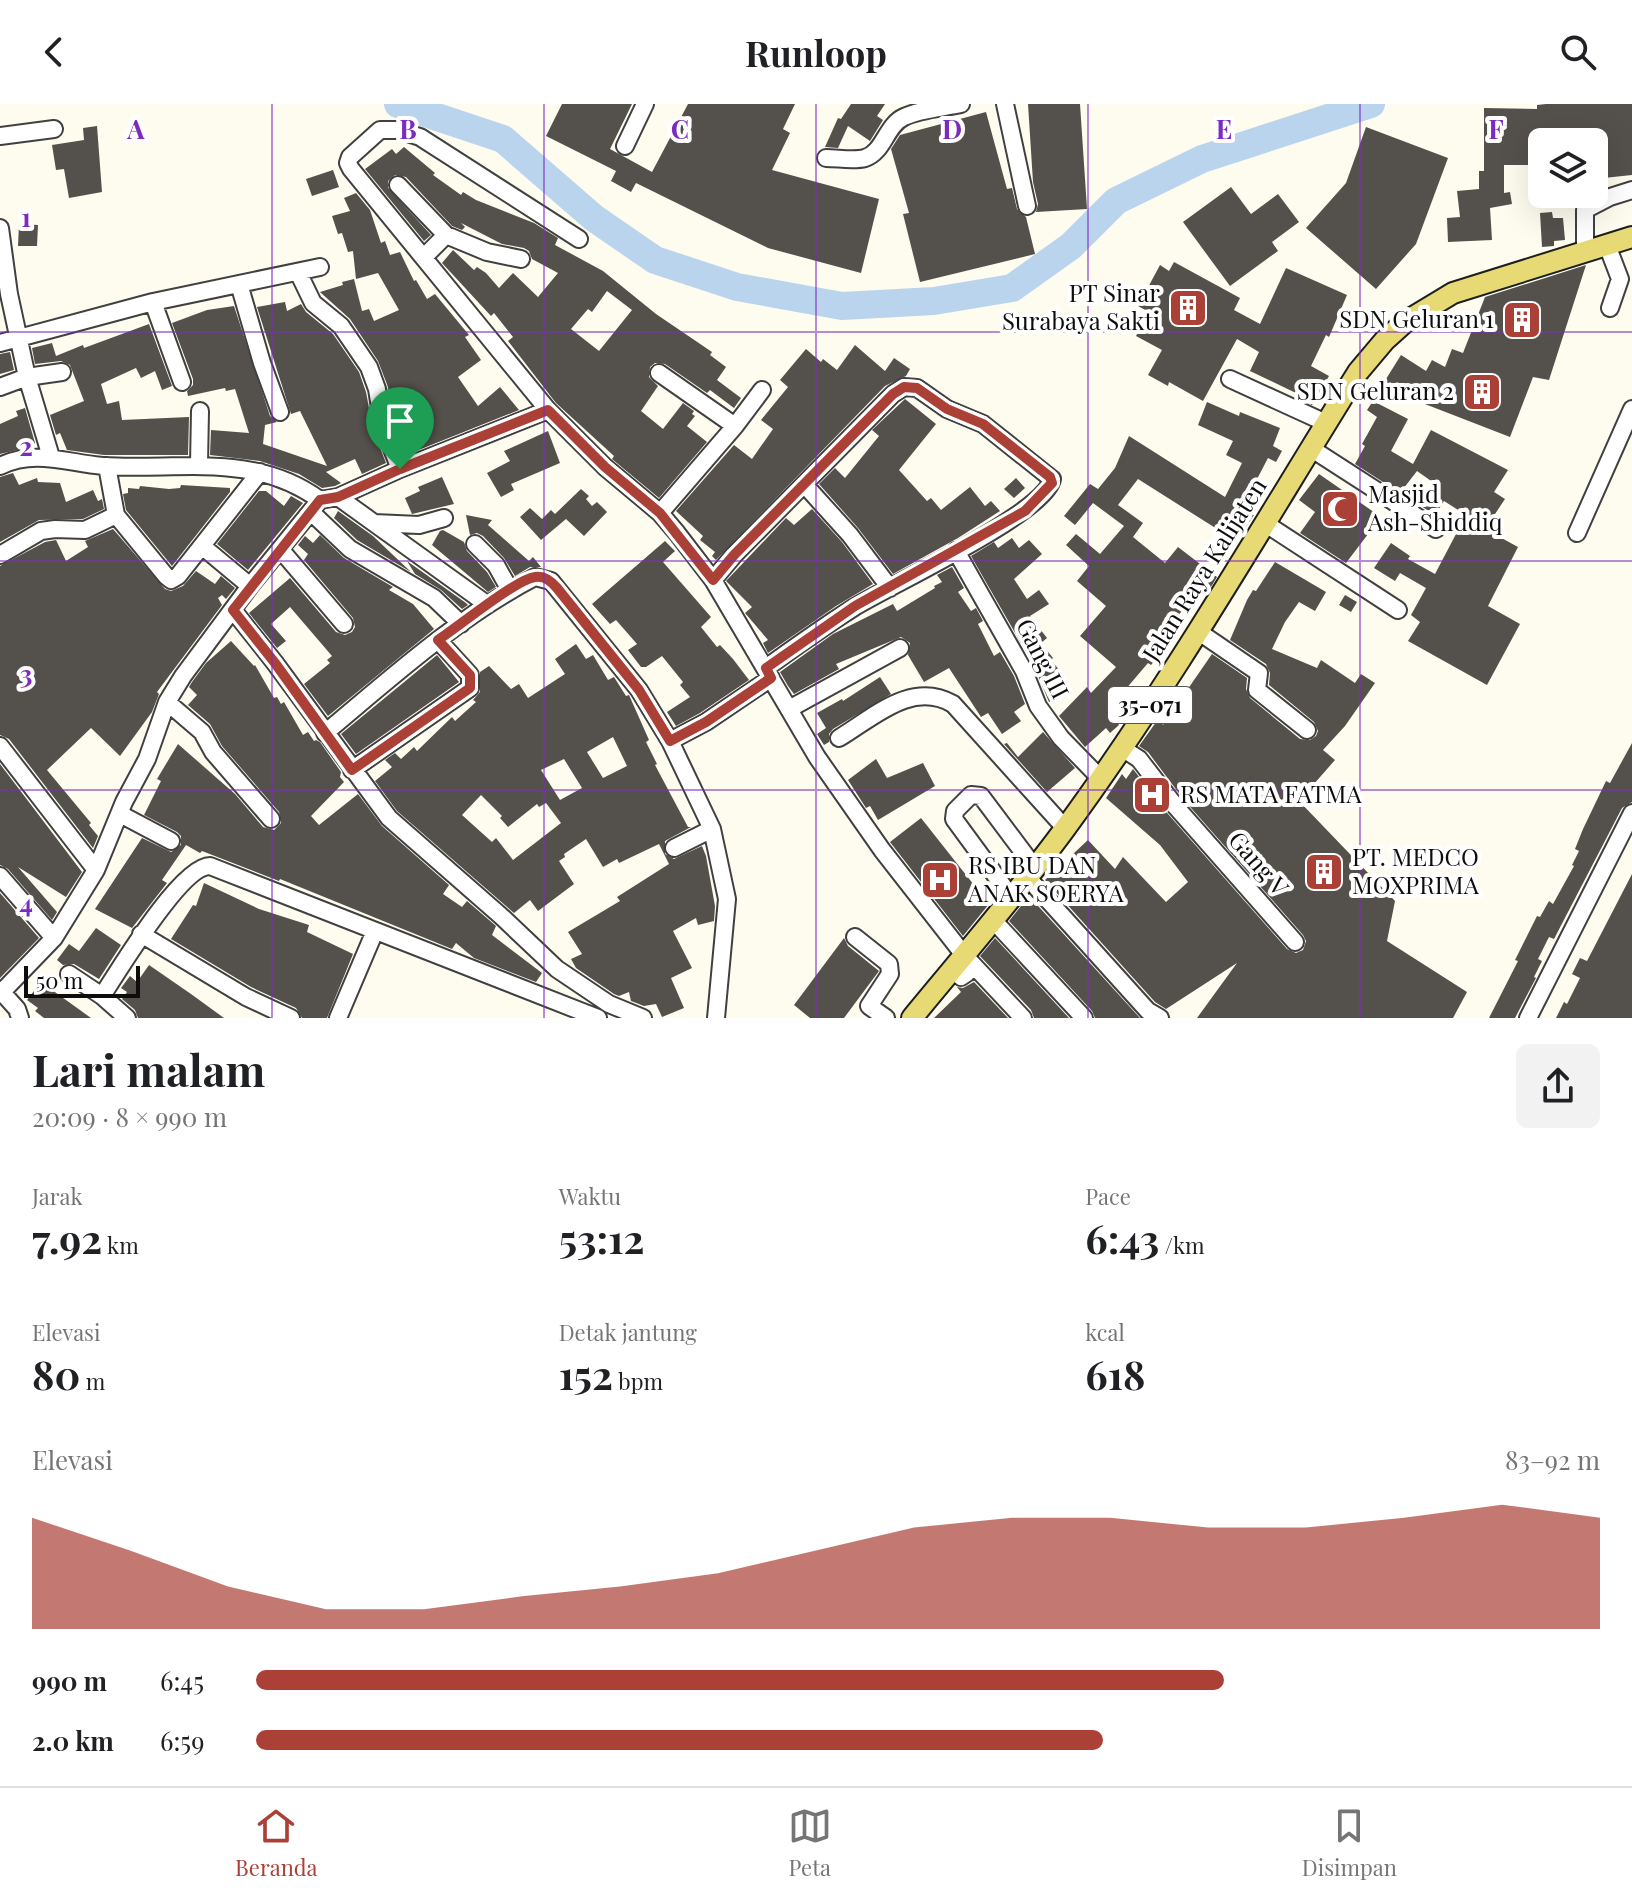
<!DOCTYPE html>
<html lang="id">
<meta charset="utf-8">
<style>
body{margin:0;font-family:"Playfair Display",serif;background:#f2f2f2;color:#202124;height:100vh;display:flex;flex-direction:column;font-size:30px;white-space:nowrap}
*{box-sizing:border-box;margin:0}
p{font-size:26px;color:#757577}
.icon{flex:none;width:44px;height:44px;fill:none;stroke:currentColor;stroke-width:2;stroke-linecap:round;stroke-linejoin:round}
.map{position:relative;height:914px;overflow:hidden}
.sheet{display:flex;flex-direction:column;background:#fff;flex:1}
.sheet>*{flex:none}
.controls{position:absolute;left:1528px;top:24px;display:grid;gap:16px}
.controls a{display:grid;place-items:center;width:80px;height:80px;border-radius:12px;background:#fff;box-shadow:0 8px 32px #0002;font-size:40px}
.scale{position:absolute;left:24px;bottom:20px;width:116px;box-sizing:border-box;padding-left:8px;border:4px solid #0d0d0d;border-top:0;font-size:22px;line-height:28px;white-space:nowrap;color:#0d0d0d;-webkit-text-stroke:6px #fff;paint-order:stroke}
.pin{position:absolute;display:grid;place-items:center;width:68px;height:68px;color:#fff;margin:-82px -34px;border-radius:50% 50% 50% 0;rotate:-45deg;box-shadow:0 0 8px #0007}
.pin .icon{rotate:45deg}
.round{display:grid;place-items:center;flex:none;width:84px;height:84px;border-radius:12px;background:#f2f2f2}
.summary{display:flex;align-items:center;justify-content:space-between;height:136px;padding:0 32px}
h1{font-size:44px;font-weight:700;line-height:60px}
.metrics{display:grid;grid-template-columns:repeat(3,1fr);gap:12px;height:136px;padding:8px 32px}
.metrics div{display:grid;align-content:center}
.metrics b{font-size:40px;font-weight:700}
.metrics small{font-size:22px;font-weight:400}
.metrics p{font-size:22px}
.chart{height:224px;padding:16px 32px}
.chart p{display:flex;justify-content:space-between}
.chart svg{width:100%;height:144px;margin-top:8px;fill:#ab4037;opacity:.7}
ul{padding:0 32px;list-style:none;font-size:26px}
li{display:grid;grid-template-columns:128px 96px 1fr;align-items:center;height:60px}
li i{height:20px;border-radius:10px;background:#ab4037}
header{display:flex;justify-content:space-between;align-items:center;height:104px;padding:0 32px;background:#fff;font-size:36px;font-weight:700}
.dock{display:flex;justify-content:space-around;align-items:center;height:112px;border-top:2px solid #e0e0e0;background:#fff;font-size:22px;color:#757577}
.dock a{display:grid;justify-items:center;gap:4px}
.dock .selected{color:#ab4037}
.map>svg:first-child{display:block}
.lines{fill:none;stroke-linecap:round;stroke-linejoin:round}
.river{stroke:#bad4ee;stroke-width:28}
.building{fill:#54504b;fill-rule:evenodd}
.minor-casing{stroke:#404040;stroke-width:20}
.major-casing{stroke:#1e1e1e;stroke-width:24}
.minor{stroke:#fff;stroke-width:16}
.major{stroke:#e7da75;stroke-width:20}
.route-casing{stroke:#fff;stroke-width:16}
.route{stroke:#ab4037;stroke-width:10}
.grid{fill:none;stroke:#7b2cbf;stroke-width:2;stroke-opacity:0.55}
.labels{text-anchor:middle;stroke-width:8;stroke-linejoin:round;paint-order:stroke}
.shield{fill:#fff;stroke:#565656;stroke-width:2}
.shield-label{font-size:22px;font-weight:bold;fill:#0d0d0d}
.poi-label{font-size:24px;fill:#0d0d0d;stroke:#fff;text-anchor:start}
.street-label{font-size:24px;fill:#0d0d0d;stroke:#fff}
.grid-label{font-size:26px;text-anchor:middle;font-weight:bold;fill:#7b2cbf;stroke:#fff;stroke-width:8;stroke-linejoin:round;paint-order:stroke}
</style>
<header><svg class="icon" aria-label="back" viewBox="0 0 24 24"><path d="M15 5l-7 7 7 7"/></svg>Runloop<svg class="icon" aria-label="search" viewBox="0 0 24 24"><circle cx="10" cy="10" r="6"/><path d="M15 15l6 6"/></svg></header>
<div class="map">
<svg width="1632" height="914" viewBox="0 0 1632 914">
<rect width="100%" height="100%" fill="#fdfcef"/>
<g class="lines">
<path class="river" d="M398,0L503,35L594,114L655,156L737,183L842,202L934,197L1012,184L1071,142L1116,97L1202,55L1371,0"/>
</g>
<path class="building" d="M562,0H632L610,45L652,68L688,0H795L783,25L790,29L772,66L879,95L861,169L768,144L636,79L631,88L611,77L616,67L546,32Z
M851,0H885L877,12L883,16L870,37L848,22L838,44L825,43L838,14L841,15Z
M1028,0H1080L1087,105L1036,108L1038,100L1033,78Z
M1546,0H1632V71L1594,75V38H1542V61H1504V89L1510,88L1512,100L1490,104L1492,136L1448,138L1447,114L1460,113L1457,87L1479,85V67H1484V4L1537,5V1Z
M986,8L1007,85L1012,84L1017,105L1026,113L1035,150L920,178L903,110L909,109L891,45L900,31Z
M97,22L102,88L69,94L64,65L56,66L52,41L84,36L83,24Z
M1366,23L1448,54L1416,140L1376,185L1306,124L1346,79Z
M404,43L435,69L433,71L461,91L463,88L476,96L534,119L558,134L555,141L603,167L656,210L712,248L710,251L726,263L717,276L741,294L734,304L710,286L707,289L665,260L655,259L650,263L649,273L658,282L641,307L663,325L683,299L694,307L692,310L695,312L687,322L707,338L659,394L612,355L614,352L556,299L508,237L513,233L494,209L491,212L442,159L453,146L474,166L477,163L486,169L499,184L513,169L538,193L558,169L532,155L529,147L524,144L502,140L461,119L465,123L462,126L452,122L406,73L395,71L388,77V84L431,131L424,137L365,65L392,45L396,50ZM607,187L632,206L599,247L571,225L588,205L592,208Z
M333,66L339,83L312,92L306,75Z
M1231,83L1251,110L1278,90L1299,118L1272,138L1278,147L1230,182L1183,118Z
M356,89L370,106L381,139L385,137L390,151L400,148L414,177L416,176L427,195L435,190L469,231L465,233L481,256L458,273L478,302L500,283L519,306L406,351L394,319L388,283L378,257L350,215L320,188L343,181L342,178L354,175L362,207L369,205L374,217L399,206L378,169L356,175L353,147L348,148L342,129L338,130L332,112L350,107L344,94Z
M1552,108L1553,114H1563L1565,136L1554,137V142L1542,143L1540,109Z
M19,120L38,121L37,142H18Z
M1174,158L1240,194L1234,206L1260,220L1286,164L1347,191L1329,233L1326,231L1311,262L1329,272L1312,301L1296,293L1298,290L1250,267L1259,248L1237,235L1203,297L1169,278L1168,282L1148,271L1162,246L1136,232L1149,208L1138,202L1160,161L1169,167Z
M1586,161L1549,276L1533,273L1510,333L1381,283L1401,251L1426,267L1432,256L1445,263L1452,245L1463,249L1485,193Z
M285,198L287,207L301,200L306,208L333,230L359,268L366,288L373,326L386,359L362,370L355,355L326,368L341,379L335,382L322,384L299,370L260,357L210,351L211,326L249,329L235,285L226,287L225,284L188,292L187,287L193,281V275L172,219L207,206L234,202L270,312L277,318L265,321L263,340L327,362L300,307L291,310L257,203Z
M149,220L172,282L162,286L155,267L141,274L136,264L101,280L107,300L119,297L122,316L189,313L188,351H104L67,346L60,329L56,331L50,311L84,297L70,261L61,257L35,260L32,244L52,239L56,252L83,241L84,244Z
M855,241L885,267L894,254L910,265L906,272L885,282L716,456L712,452L715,448L700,436L703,432L676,407L734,341L752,355L773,325L761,316L788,283L780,276L806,245L821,258L823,255L837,266Z
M10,248L14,266L0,270V250Z
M905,295L936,320L899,366L927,397L931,394L941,406L970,383L985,402L991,397L1000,407L958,434L893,470L858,424L819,380L835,364L845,374L879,332L872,326Z
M1373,297L1408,315L1391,347L1413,360L1431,326L1508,366L1494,388L1505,395L1485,425L1518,443L1488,502L1520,520L1487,581L1408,537L1420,518L1411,511L1426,484L1400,469L1395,477L1374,464L1391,439L1410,452L1408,455L1435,470L1466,411L1444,397L1435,411L1418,400L1434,379L1417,367L1400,389L1355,360L1365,342L1362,340L1377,313L1367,306Z
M1207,298L1239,312L1240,308L1280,324L1273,342L1282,347L1276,358L1268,354L1256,377L1263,381L1249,408L1254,411L1236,437L1138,375L1118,401L1143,419L1133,433L1165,459L1178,443L1217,473L1206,491L1199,486L1155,540L1163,547L1151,561L1148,559L1119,593L1131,605L1117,618L1119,621L1110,629L1106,624L1085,643L1059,612L1087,583L1091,589L1116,563L1080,532L1106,502L1077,477L1089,462L1066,441L1076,430L1100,450L1124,422L1093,399L1075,421L1064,412L1090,380L1098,385L1115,364L1129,332L1225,393L1242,359L1226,351L1233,337L1198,321Z
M25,304L35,339L30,343L0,350V320L18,312L16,307Z
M548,327L560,359L511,380L514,386L501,393L487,369L510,357L504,347Z
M13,369L19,381L37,374L38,378L60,379L66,398L93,386L98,397L102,395L104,405L83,415L39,416L0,438V373Z
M1319,370L1381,413L1346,459L1300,429L1315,408L1299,396Z
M442,373L454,400L412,410L405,394L420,387L418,383Z
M1016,374L1025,384L1014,394L1004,385Z
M181,381L230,384V388L172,462L126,406L123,390L128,389V384L139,385L140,382L169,385L180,384Z
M581,385L589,392L586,395L592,402L597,398L607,408L584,432L566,415L541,436L520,413L530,404L542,415L551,406L555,410Z
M259,387H266L284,402L291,392L303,399L248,466L217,440Z
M812,405L842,438L873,480L836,502L768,549L763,539L768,536L745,509L752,503L726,477L786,414L794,421Z
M338,407L373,432L411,468L357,436L334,414Z
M466,411L492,416L488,421L529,457L533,453L541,463H530L515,472L504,454L483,432L477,429L470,431Z
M113,425L165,485L171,487L183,482L196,467L215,480L221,472L235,484L226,495L222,491L218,494L222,501L157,588L159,590L152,608L120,652L91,624L47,666L91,719L89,721L98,732L93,744L9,635L0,631V462L45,438L56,436L66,457L88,443L85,437Z
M443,426L464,438L467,447L487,468L496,483L488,488L432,441L440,427Z
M320,431L344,454L393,483L389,486L413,500L434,525L328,612L304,580L330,559L327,556L332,552L290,503L271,520L286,537L277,544L249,509L290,474L336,528L345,531L352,528L355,523L353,514L304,456L308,450L298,441L305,432L313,439Z
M1012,434L1019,444L1029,436L1042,450L1014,475L1027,495L1039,486L1049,500L1030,512L1047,534L1041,539L1053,554L1051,556L1060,567L1056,570L1069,585L1049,598L1034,562L971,452L994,438L998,444Z
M665,437L675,447L663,458L711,513L701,523L717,543L720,541L733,555L749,576L700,609L676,622L667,608L690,593L680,581L683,578L662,552L646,563H641L628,546L637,540L616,516L610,520L592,500Z
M407,457L466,499L468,501L462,505L441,486L415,470Z
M1275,458L1326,488L1315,507L1299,498L1285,518L1272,545L1317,564L1321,556L1355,579L1361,570L1375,579L1345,622L1323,646L1335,656L1299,697L1395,797L1387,837L1467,888L1453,914H1197L1237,859L1166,905L1155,898L1045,776L1088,736L1115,765L1123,753L1166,798L1188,778L1160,741L1106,694L1122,670L1126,675L1133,665L1168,710L1287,845L1296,849L1303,846L1306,837L1303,831L1184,696L1148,648L1139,642L1159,614L1163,621L1212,550L1247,574L1246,585L1250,594L1300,635L1310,636L1316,632L1318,627L1314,618L1269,581L1270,569L1266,560L1230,536L1247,496L1253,486L1256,487Z
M952,463L964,484L958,488L971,507L976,504L983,517L978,520L994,552L1000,548L1014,572L1025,600L1014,608L1021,617L1002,630L988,609L981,613L949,564L924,578L908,551L910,539L901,533L836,560L839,565L794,590L788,582L780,568L833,530L893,500L897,507L935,484L934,482L942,478L937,471Z
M1345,491L1357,498L1351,508L1339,501Z
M231,537L254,562L255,561L274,594L277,593L281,600L284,598L303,631L308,628L314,637L316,636L320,638L341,668L340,673L344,678L311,712L319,721L358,690L382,722L449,781L443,790L462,803L467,797L496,822L492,831L542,869L536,878L474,854L456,839L452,845L280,775L279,777L202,747L200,749L186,741L162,776L167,779L132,824L95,805L142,734L171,748L181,741V732L177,728L144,711L161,677L157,675L178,640L235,690L263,723L274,726L281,719L279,708L222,642L210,620L188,601L197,591L189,583L192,578L206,559Z
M576,540L586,555L593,551L608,576L614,573L626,592L629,591L649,636L646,638L657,660L655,661L688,723H691L665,737V750L674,755L702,742L706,752L715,802L714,817L698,821L696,814L673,827L692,864L671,874L684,904L662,913L656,900L644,902L631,897L629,888L619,892L614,890L576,864L571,855L582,850L568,828L620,797L617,793L669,760L659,740L619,759L617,755L603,763L586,735L564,750L565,753L559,757L574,780L538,807L530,796L514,809L397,707L375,677L392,663L385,656L395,649L401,655L414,643L417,647L452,613L455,617L476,598L473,596L480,588V568L489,562L511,585L519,580L528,594L565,570L555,555ZM613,633L627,662L603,674L587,648ZM564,655L582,684L560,696L541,666ZM481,691L502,712L500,714L508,723L537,700L539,703L546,699L561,719L513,756L496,734L492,738L462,711Z
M437,551L459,578L356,650L341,630Z
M880,573L891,590L833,625L829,630V638L824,641L817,630L826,624L817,609L842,595L843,597Z
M1043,628L1075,664L1047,688L1004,640L1007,639L1018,653Z
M1632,639V698L1622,704L1554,835L1549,833L1538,855L1542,857L1534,873L1536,874L1515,914H1489L1518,857L1515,856L1537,812L1540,813L1549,797L1553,800L1574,762L1572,761L1579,747L1575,745L1583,725L1606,677L1610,679Z
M876,655L887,674L923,659L935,682L878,716L870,702L866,704L848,676Z
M0,660L82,768L66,793L18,763L57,808L52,816L8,765L0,761Z
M921,714L989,800L963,832L890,738Z
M1632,770V914H1556L1564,898L1567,900L1580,874L1572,870L1580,854L1587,857Z
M204,779L259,805L309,821L307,828L353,850L327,914H302L296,904L251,883L171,835L193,801L196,802Z
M0,789L39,834L0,874Z
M1029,792L1140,914H1095L1092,907L1009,817Z
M96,824L121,841L99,875L74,860L63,861L57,856L69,840L79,847Z
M844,834L848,842L879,867L844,914H810L794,901Z
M995,834L1069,914H1034L1031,906L980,852Z
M149,861L191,890L224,914H138L135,906L122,895L127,888L121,884L130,872L137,878Z
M41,878L91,914H44L35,907L38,904L27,896Z
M974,878L1008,914H934L961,888L957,883L963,884Z"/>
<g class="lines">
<defs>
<path id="minor" d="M1005,0L1027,102
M0,32L54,25
M625,42L645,0
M826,54C838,54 854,57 865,54C884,48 886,21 904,13C921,5 943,4 961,0
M398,81L446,131
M0,124L9,190L27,273L51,353
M579,135L420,33L398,26H380L350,53L348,59L351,65L548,306L605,363L660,409L677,429L713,476L817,653L882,746L964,851L1023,914
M1607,141L1620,175L1610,204
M1585,149V106L1610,93L1632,86
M424,153L446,131L487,148L521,155
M298,168L313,199L341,222L369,263L377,285L383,322L400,365
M239,180L262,259L280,308
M153,198L182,278
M0,239L153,198L320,163
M659,269L735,322
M1230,275L1326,319
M0,283L27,273L62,268
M1312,345L1436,425
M199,360L200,307
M0,362C35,345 67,359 103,362C178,367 253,347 320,396L338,393L400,365L548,306
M107,362L116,411L166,472L171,476L178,472L260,368
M804,380L850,431L890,484
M338,393L374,419L419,421L444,414
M311,408L350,445L434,494L461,520
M660,409L735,322L762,286
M374,419L488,501
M1266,420L1398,506
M1577,429L1632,305
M475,440L496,461L510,486
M202,442L250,482
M280,445L344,520
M956,447L1024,567L1038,602L1061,634L1100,674
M0,451L41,427L55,425L85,426L116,411
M713,476L734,451L893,290L904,283L917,284L947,305L983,320L1052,375C1046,409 888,482 853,504C823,523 795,543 766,564
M233,506L275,559L389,714L501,812L557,865L609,900L643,914
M1199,528L1259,569L1257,586L1307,626
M167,598L202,628L213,648L271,715
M789,605L900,544
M325,629C391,574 458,513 535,473L551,477L639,586L670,637L712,725L727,795L716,914
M839,634C874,613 912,576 953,600L1065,724
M670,637L706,618L771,574
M0,642L96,766
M1122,644L1139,655L1176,703L1295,838
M352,666L470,584V571L438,536
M120,710L171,737
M674,744L712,725
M0,772L54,834
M1028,774L1148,907L1160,914
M1012,794L954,715L955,707L971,691L981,692L1035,764
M994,817L1084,914
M141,830L246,893L291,914
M855,833L889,860L890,870L869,902L886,914
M952,865L961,873L967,869
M69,870L102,892L127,914
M0,886L17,905L20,914
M0,890L54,834L96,766L124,698L147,655L167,598L183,572L250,482L320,396
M102,892C119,866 181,762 210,762L598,914
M338,914L375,827
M1528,914L1632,709"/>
<path id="major" d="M912,914C963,852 1016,791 1064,726C1172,579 1262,422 1358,268L1385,236L1405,218L1453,189L1632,133"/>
</defs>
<use href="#minor" class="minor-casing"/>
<use href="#major" class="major-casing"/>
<use href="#minor" class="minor"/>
<use href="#major" class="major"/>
</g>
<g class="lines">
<defs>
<path id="route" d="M904,283L917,284L947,305L983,320L1050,373L1052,379L1025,407L855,502L766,564L771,574L706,618L670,637L639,586L557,484C552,478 545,471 535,473C515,476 458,523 438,536L470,571V584L352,666L275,559L233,506L320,396L338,393L400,365L548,306L605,363L660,409L713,476L734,451L893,290Z"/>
</defs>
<use href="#route" class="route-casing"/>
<use href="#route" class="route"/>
</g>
<path class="grid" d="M272,0V914M544,0V914M816,0V914M1088,0V914M1360,0V914M0,228H1632M0,457H1632M0,686H1632"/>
<defs>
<symbol id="building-square" viewBox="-11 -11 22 22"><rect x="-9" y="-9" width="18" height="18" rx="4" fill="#ab4037" stroke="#fff"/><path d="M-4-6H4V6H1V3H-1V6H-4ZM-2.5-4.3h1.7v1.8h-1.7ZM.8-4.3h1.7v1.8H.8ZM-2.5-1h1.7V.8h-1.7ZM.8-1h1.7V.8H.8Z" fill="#fff"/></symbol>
<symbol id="mosque-square" viewBox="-11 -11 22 22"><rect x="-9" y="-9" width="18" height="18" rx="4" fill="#ab4037" stroke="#fff"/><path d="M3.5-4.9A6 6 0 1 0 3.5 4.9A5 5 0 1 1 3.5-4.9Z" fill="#fff"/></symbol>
<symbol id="hospital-square" viewBox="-11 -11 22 22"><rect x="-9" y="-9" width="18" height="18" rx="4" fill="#ab4037" stroke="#fff"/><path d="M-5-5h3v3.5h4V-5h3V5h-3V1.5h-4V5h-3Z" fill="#fff"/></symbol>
</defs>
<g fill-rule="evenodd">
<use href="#building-square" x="1166" y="182" width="44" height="44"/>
<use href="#building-square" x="1500" y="194" width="44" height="44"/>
<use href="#building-square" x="1460" y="266" width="44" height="44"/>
<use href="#mosque-square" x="1318" y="383" width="44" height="44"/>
<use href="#hospital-square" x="1130" y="669" width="44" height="44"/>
<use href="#building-square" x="1302" y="746" width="44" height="44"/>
<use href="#hospital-square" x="918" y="754" width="44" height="44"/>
</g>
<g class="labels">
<rect class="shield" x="1108" y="583" width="84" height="36" rx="6"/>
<g class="shield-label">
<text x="1150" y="609">35-071</text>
</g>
<g class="poi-label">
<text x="1160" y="198" text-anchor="end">PT Sinar<tspan x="1160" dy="28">Surabaya Sakti</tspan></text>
<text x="1494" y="224" text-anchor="end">SDN Geluran 1</text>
<text x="1454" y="296" text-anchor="end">SDN Geluran 2</text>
<text x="1368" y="399">Masjid<tspan x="1368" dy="28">Ash-Shiddiq</tspan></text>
<text x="1180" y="699">RS MATA FATMA</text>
<text x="1352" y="762">PT. MEDCO<tspan x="1352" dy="28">MOXPRIMA</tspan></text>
<text x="968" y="770">RS IBU DAN<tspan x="968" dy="28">ANAK SOERYA</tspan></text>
</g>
<g class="street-label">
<text transform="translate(1205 466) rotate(-58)" y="8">Jalan Raya Kalijaten</text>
<text transform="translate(1042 555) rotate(63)" y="8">Gang III</text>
<text transform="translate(1258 760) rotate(49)" y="8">Gang V</text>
</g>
</g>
<g class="grid-label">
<text x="136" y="35">A</text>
<text x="408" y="35">B</text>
<text x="680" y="35">C</text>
<text x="952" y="35">D</text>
<text x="1224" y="35">E</text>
<text x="1496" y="35">F</text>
<text x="26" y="123">1</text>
<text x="26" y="352">2</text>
<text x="26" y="580">3</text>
<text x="26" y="809">4</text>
</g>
</svg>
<div class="controls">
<a><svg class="icon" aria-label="layers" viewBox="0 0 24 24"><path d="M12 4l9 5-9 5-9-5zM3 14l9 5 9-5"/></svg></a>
</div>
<div class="scale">50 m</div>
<div class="pin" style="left:400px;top:365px;background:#1e9e55"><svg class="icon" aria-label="arrive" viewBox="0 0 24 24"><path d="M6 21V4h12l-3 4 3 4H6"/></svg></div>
</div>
<section class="sheet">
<div class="summary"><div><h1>Lari malam</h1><p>20:09 · 8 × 990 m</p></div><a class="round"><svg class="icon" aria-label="share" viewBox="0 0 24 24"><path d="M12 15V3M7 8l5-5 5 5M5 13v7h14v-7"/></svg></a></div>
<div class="metrics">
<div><p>Jarak</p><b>7.92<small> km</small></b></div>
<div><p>Waktu</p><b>53:12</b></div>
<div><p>Pace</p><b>6:43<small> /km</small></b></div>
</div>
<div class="metrics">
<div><p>Elevasi</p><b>80<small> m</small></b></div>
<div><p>Detak jantung</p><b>152<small> bpm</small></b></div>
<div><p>kcal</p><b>618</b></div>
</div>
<div class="chart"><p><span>Elevasi</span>83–92 m</p>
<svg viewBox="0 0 160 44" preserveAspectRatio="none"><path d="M0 44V10L10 20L20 31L30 38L40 38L50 34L60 31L70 27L80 20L90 13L100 10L110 10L120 13L130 13L140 10L150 6L160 10V44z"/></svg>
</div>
<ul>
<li><b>990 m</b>6:45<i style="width:72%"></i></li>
<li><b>2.0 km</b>6:59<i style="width:63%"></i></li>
</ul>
</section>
<nav class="dock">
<a class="selected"><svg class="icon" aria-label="home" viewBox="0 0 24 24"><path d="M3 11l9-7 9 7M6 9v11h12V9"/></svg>Beranda</a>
<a><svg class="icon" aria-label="map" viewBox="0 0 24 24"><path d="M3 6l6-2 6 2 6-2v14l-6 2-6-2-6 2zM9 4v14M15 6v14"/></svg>Peta</a>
<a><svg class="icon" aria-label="saved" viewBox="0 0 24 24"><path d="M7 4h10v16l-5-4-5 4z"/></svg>Disimpan</a>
</nav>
